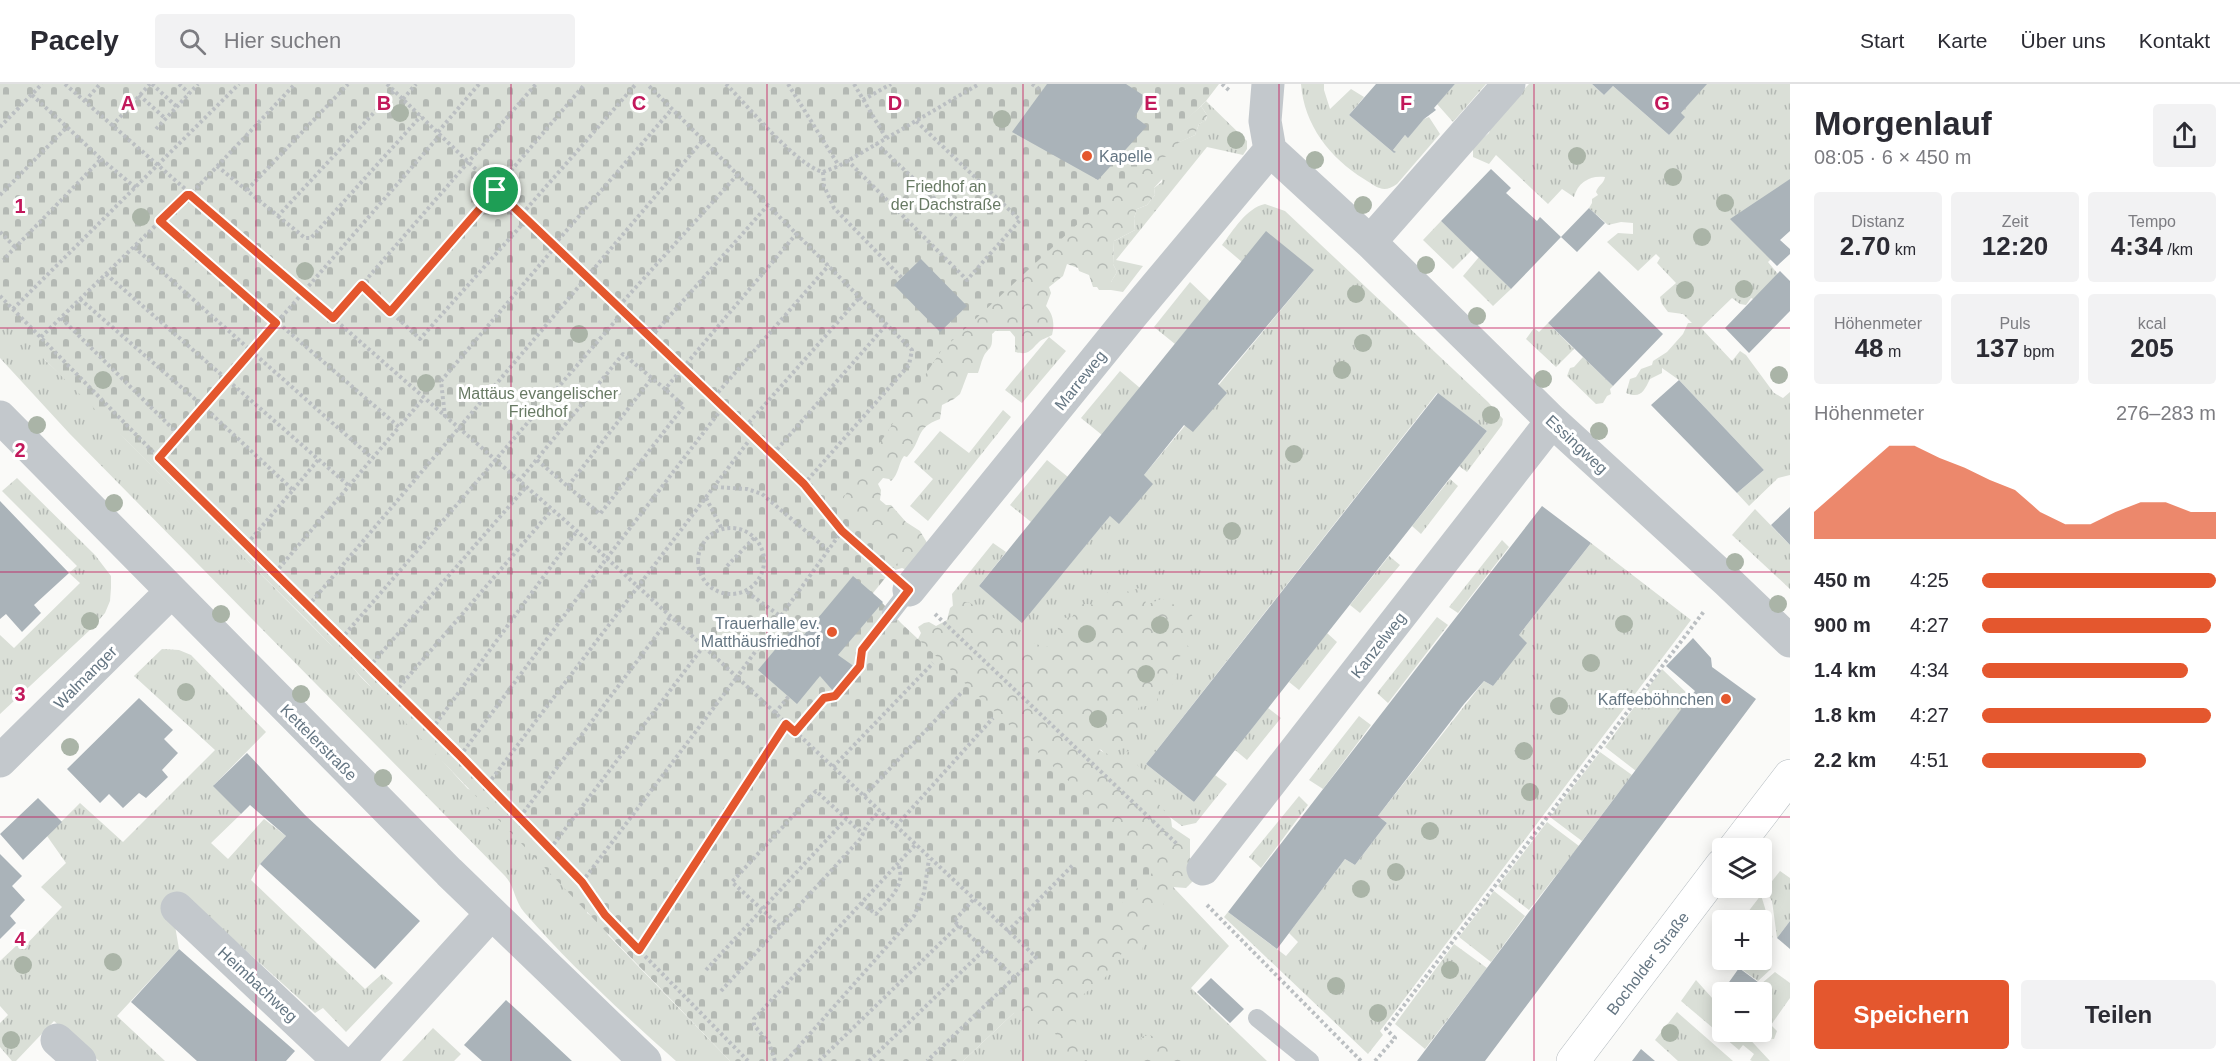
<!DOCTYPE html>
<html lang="de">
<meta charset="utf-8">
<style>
body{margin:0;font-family:Arial,sans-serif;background:#f2f2f3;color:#2b2b33;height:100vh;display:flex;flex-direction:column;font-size:22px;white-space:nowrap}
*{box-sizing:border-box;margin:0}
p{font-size:20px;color:#7c7c81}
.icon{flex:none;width:33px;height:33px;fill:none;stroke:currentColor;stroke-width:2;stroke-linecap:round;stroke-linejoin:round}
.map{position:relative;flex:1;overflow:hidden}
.details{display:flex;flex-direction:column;background:#fff;width:450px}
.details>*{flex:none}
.fabs{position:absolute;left:1712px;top:754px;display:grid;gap:12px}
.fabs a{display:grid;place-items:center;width:60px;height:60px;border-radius:6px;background:#fff;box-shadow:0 3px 15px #0003;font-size:30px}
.pin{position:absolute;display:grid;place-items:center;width:51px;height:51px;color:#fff;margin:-26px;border:3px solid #fff;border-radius:50%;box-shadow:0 2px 6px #0007}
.round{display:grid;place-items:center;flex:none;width:63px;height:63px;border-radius:6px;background:#f2f2f3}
.headline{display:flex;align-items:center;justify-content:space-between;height:102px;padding:0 24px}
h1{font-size:33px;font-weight:700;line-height:45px}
.figures{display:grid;grid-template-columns:repeat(3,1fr);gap:9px;height:102px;padding:6px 24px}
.figures div{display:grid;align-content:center;border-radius:6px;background:#f2f2f3;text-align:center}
.figures b{font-size:26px;font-weight:700}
.figures small{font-size:16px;font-weight:400}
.figures p{font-size:16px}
.chart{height:168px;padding:12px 24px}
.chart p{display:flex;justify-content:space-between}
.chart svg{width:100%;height:108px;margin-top:6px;fill:#e4572e;opacity:.7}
.action{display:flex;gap:12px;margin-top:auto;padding:12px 24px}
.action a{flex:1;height:69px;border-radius:6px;background:#e4572e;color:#fff;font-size:24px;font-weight:700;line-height:69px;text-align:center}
.action a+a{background:#f2f2f3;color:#2b2b33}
ul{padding:0 24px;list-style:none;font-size:20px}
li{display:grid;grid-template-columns:96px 72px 1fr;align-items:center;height:45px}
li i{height:15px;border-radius:8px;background:#e4572e}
header{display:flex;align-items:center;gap:36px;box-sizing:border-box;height:84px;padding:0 30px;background:#fff;border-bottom:2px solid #e1e1e2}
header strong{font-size:28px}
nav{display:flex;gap:33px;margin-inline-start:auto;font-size:21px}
.search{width:420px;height:54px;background:#f2f2f3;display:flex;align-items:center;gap:15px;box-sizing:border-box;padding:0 21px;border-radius:6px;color:#7c7c81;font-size:22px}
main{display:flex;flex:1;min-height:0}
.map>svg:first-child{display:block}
.grass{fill:url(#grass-tufts)}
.forest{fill:url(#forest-crowns)}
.cemetery{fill:url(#cemetery-stones)}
.building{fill:#aab3b9}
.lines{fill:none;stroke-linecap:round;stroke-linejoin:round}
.secondary-casing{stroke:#b3babf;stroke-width:34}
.path{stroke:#bbbfc2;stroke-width:4;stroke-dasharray:3 3;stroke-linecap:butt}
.lane{stroke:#c3c8cc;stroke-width:18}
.street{stroke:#c3c8cc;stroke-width:33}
.secondary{stroke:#fff;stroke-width:33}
.tree{fill:#aab4a7}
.route-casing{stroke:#fff;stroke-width:12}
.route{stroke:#e4572e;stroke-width:8}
.grid{fill:none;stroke:#c2185b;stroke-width:1.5;stroke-opacity:0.55}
.poi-dot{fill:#e4572e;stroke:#fff;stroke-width:2}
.labels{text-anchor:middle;stroke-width:6;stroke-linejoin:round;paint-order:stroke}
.poi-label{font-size:16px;fill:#657683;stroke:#fff;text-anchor:end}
.park-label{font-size:16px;fill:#687a64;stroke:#fff}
.street-label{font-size:16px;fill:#657683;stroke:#fff}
.grid-label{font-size:20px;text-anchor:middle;font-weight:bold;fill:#c2185b;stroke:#fff;stroke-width:6;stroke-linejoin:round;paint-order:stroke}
</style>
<header>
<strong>Pacely</strong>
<div class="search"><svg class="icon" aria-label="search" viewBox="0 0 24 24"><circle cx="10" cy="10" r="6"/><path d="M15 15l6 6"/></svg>Hier suchen</div>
<nav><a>Start</a><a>Karte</a><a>Über uns</a><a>Kontakt</a></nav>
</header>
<main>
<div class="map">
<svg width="1790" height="977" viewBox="0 0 1790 977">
<defs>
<pattern id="grass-tufts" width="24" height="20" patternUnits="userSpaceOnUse" patternTransform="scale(1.5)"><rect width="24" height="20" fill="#dadfd7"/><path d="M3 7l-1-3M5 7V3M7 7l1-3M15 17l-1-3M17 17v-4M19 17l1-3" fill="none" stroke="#b4b9b4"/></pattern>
<pattern id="forest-crowns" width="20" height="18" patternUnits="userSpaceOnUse" patternTransform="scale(1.5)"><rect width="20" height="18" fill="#dadfd7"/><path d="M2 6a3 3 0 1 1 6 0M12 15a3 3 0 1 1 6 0" fill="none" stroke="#b4b9b4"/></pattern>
<pattern id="cemetery-stones" width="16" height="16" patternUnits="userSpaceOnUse" patternTransform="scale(1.5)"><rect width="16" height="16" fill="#dadfd7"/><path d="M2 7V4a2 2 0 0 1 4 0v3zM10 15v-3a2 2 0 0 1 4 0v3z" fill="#b4b9b4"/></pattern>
</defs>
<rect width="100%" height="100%" fill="#fafaf8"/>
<path class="grass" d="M1301,0H1324V6L1330,25L1351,5L1364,13L1349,31L1394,69L1395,68L1393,66L1405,51L1408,53L1424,35L1429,33L1440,50L1397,100C1383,110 1377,103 1364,95C1330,74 1304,41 1301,0Z
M1455,0H1486L1453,38L1437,20Z
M1529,0H1592L1604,11L1613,2L1669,51L1681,29L1706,0H1790V97L1771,175L1768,178L1782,195L1759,218L1751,214L1746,221L1740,220L1732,214L1701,244L1732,277L1740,267L1746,271L1774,309L1783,314L1790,308V391L1778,394L1749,422L1737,409L1764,386L1679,296L1662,284V289L1650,295C1644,307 1641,315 1626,309L1630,295L1636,293L1641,285L1652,281L1653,277L1667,268L1683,250L1688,239H1692L1683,230L1668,228L1662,220L1660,213L1676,199L1657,179L1660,174L1656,170L1638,187L1607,158L1618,149L1633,150V139L1621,138L1608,141L1589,124L1592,119V115L1598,111L1596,108C1598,101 1604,100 1605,93C1590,91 1578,98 1574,113L1562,105L1548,120L1496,71L1489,80L1473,73V62L1489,49L1493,37Z
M1206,17L1247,57V65L1243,71L1207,63L1116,176L1143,182L1123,208L1111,206V198L1117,188L1113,180L1114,157L1135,146L1134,134L1137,125L1147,121L1155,111L1154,104L1162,98L1163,73L1177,59L1195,51L1199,40L1206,36L1207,31L1201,22Z
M1265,120L1285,127L1488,318L1503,335L1502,341L1467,388L1459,382L1487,347L1437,309L1146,680L1194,718L1215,691L1227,700L1196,739L1182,742L1167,731L1076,641L953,523L952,510L993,459L1006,468L979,502L1022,538L1314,186L1242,178L1222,161C1233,147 1246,124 1265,120Z
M1441,137L1472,166L1453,185L1423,156Z
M1479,173L1511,205L1493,222L1463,192Z
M1190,198L1210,217L1175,260L1154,243Z
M0,229L42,268L45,276L101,328L126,356L222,451L225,452L233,462L331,561C347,572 355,589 369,601C406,631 435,670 468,705L477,707L587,822V829L603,840L608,851L730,977H676C623,930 570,881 524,828C514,816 515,803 505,792L69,349L0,274Z
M1548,239L1574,265L1556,283L1526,255L1534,244L1539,248Z
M1049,253L1066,267L1022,319L1005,306Z
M1583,273L1613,302L1610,305L1611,310L1607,312L1603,319L1596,320L1567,292L1570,284L1574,283Z
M1120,287L1140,304L1102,351L1081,334Z
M1003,326L1011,333L928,437L910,422L933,395L914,378L940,347L969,369Z
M1047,376L1068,393L1031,438L1010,421Z
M17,394L95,471L111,492V504L110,517L105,529L91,545L0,630V551L14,564L80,499L69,489L77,482L2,407Z
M1450,395L1458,402L1421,450L1412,442Z
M1755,425L1790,461V505L1732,451Z
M1502,456L1509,463L1458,529L1449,523Z
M1591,459L1691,536L1380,947L1383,951L1368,970L1224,833L1228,828L1286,872L1298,858L1289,849L1345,775L1355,781L1387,739L1378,732L1484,597L1493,602L1519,551Z
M1389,472L1400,481L1360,529L1350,521Z
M1437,533L1448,541L1388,619L1377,609Z
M1327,549L1337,558L1299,606L1289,598Z
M162,565L179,566L191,571L266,648L214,701L241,730L211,759L228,775L264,735L286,752L260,780L251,796L365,905L382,890L393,899L346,948L323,924L315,929L190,816L173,830L179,865L117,932L165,977H99L54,937L16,977H12L0,963V939L8,931L0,922V877L17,861L22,865L62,823L41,803L66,779L47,752L80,719L123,758L215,666L134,592Z
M1662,585L1691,613L1636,687L1605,663Z
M1268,624L1281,634L1247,676L1235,666Z
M1359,632L1371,641L1323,705L1309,696Z
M1600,668L1632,691L1582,757L1550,733Z
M1299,712L1308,721L1261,784L1249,773Z
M1547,738L1579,762L1529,826L1498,802Z
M1157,786L1229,862L1191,904L1267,977H963L1018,925Z
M1780,787L1790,794V837L1777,854L1772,817L1765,806Z
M1494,807L1525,832L1491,878L1459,853Z
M1761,811L1768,834V844L1773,853L1768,856L1761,866V837H1741Z
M1454,860L1487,884L1425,965L1395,940Z
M1729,876H1761L1771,885L1758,897Z
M1775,888L1790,899V914L1771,941L1777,947L1774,955L1751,953L1756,948H1761L1764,941L1761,938V911L1766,904L1761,900Z
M1696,896L1722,925V948H1743L1770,977H1752L1750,976L1754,970L1743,961L1739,966L1681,917Z
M1677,928L1733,977H1678L1655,956Z
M433,944L461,970L454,977H402Z"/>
<path class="forest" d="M1201,22L1207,31L1205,37L1199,40L1195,51L1178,59C1176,68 1173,71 1164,73L1165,92L1154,104L1155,111L1147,121L1137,125L1134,134L1135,146L1114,157L1113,180L1117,188L1111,198V206H1099L1097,203H1093L1089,191L1079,187L1078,184L1067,180L1063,192L1049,203L1051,209L1046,222C1053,230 1055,240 1052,251C1047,254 1041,255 1038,259C1029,268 1028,271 1015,268V253L1010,247H995L992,250C993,268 988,262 983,274C981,278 980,284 978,289H968L960,310L954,315L942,321L940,335C914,344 923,356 907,373L904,372C898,380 899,390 891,397L889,395L883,394L878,400L881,406L880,416L886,421H891L906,438L920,447L929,462L909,487L902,484L895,486L836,421L926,265L936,260Z
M1115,501L1129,508L1139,504L1145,515L1146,521L1161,515L1169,517L1177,523H1186L1194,534L1190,548L1186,552V560L1189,563L1184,570L1177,574L1174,586L1177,592L1172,601L1158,608V617L1153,621L1139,623C1136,630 1140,634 1139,641C1136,659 1113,661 1099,666L1112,672H1123L1127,667L1135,673L1138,682L1144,686L1142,694L1158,699L1165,707L1157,718L1171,735L1172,743L1190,755V784L1196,794L1186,804L1173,803L1163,821L1155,824L1141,869H1122C1116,878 1110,888 1103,896C1096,904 1083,906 1079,918C1072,932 1078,965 1087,977H1066L1062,958L1052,946L1004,924L916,559L921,549L918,543L924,539L929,538L936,542L947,536L950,524L959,517C970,518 974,519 980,529C999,534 1006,541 1018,558L1023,559L1026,556L1044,563L1053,562L1059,550L1057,540L1063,534L1073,533L1080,520L1102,521L1106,510Z
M1149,951L1170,958H1178L1184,967L1186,977H1133L1144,967L1141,953Z"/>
<path class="cemetery" d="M0,0H1219L1206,17L1112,108L941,267L840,419L899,477L873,509L901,539L1110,736L1157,784L1018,925L963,977H730L305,534L0,231Z"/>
<path class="building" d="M1047,0H1126L1146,13L1135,33L1147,42L1098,96L1012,48Z
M1376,0H1455L1434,24L1436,26L1424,35L1408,54L1405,51L1393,66L1396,68L1394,69L1349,31Z
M1592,0H1707L1681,29L1685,33L1669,51L1613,2L1604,11Z
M1491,85L1511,104L1506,109L1537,137L1540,133L1561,153L1589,124L1605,139L1577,168L1561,153L1511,205L1441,137Z
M1790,95V147L1780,156L1790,165V170L1777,182L1730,135Z
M1266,147L1314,186L1218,300L1227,309L1193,348L1184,341L1144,391L1153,400L1119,440L1110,432L1022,539L979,502Z
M921,175L967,222L940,248L894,201Z
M1599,187L1663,250L1613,302L1548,239Z
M1780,187L1790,197V227L1749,269L1725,244Z
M1679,296L1764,386L1737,409L1651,321Z
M1438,309L1487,347L1194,718L1146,680Z
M0,417L69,489L34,521L41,529L22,548L6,530L0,535Z
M1542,422L1591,459L1519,551L1527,559L1493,602L1484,597L1464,620L1378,732L1387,739L1355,781L1345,775L1277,865L1228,828Z
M1790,423V461L1771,441Z
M853,492L883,518L838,571L855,583L834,608L820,592L797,620L758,586L793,544L803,552Z
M1693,554L1711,574L1712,583L1756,615L1485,977H1417L1695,607L1666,582Z
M139,614L173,646L164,655L178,669L162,686L168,693L146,714L139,709L123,724L109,710L100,719L67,685Z
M247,669L305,731L420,837L375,885L260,780L286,752L250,721L241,730L213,702Z
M38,714L62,738L23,776L0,750Z
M0,770L22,792L12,802L25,816L10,832L16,839L0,855Z
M1790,837V865L1777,854Z
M179,865L295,967L286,977H197L131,918Z
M1739,884L1766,904L1763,909H1722V926L1714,916L1729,903L1727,901Z
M1211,894L1244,925L1230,939L1197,908Z
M506,916L529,937L572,977H482L464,961Z
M1641,965L1655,977H1632Z"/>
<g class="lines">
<defs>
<g id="secondary">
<path d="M1734,765L1790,692"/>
<path id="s1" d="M1573,977L1722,781"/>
</g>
</defs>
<use href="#secondary" class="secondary-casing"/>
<path class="path" d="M65,0L577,447L737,593L842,447L882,483
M152,0L177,23
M179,0L189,9
M387,0L804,400L842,447
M726,0C747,21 797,82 823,88L839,82L979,0
M788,0L839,82
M854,0L886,54
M1032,0L1042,7
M1222,0L1230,7
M32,11L67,43
M139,11L166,35
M403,15L416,0
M863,16L891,0
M85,17L100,0
M112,42L150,0
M0,43L42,0
M156,45L198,0
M438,48L479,0
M703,56L912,266L909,281L804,400
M876,59L956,135
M101,75L136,104
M847,76L967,196L1020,136L916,37
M217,82L278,132L394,7
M823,88L824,102L834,124L902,194
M247,106L348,0
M0,111L67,43L101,75L3,176
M522,130L636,0
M278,132L305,154H311L421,32
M160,137L399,343L424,314
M0,148L15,163
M554,161L672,25
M134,163L372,374
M106,190L349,402
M362,201L420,255L527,135
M0,212L159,374L460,672L582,798L605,831L639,866
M80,215L204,323L293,406L246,461
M619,222L738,90
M13,225L239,0
M390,228L585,0
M61,234L179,351
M333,234L536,0
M41,253L187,111H190L295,0
M651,253L768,121
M714,313L829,181
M445,333L441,297L555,163
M745,343L860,213
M773,370L887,240
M159,374L440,51
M537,376L600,430L684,322L665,305
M519,397L623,270L665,305L797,149
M568,402L652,294
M715,403L747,405L762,410L828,466
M293,406L318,376
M706,414L722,445
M698 477a33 33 0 1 1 66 0a33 33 0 1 1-66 0Z
M727,482L755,453
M275,489L399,343
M747,508L780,532
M308,522L703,56L647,0
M935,530L1177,760
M341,555L624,227
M369,583L526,403
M395,608L552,426
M775,629L789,612
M432,645L577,447
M795,648L824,613L835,612L860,582L862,566L874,551
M460,672L607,474L724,322
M833,683L933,579
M488,700L754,350
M864,712L963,607
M520,733L671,532
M896,742L993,634
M550,765L703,563
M582,798L737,593L1036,873L927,977
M973,816L954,837L1015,894
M861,819L876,830C889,815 907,801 898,780
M1207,821L1361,977
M780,842L732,798L816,707L863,750
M1007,848L1074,780
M706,886L846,735
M721,907L861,754L867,741L880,726
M748,977L639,866L786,640
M775,977L769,959L754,941V935L916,760
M786,977L914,832L924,809L929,775
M819,977L959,841
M869,977L985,865
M1375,977L1395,954L1386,945L1705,526"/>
<path class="lane" d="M891,529L909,506
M1257,934L1310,977"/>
<path class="street" d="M1268,0L1265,37L1270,66
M1270,66L1370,158L1552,337L1727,497L1790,557
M1370,158L1509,0
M0,333L449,788L645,977
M909,506L1131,232L1270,66
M0,677L171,508
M1203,785L1552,337
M177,824L339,977
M57,956L80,977
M358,977L491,830"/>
<use href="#secondary" class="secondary"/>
</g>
<g class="tree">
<circle cx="400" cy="29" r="9"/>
<circle cx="1002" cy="35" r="9"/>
<circle cx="1236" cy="56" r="9"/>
<circle cx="1577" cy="72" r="9"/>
<circle cx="1315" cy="76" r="9"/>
<circle cx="1673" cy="93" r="9"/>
<circle cx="1725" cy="119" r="9"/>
<circle cx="1363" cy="121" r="9"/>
<circle cx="141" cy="133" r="9"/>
<circle cx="1702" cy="153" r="9"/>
<circle cx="1426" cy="181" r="9"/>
<circle cx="305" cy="187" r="9"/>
<circle cx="1744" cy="205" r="9"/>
<circle cx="1685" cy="206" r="9"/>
<circle cx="1356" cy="210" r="9"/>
<circle cx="1477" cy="232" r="9"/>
<circle cx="579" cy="250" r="9"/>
<circle cx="1363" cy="259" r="9"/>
<circle cx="1342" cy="286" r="9"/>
<circle cx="1779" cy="291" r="9"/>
<circle cx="1543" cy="295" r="9"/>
<circle cx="103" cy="296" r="9"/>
<circle cx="426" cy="299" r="9"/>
<circle cx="1491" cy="331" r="9"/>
<circle cx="37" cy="341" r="9"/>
<circle cx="1599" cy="347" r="9"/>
<circle cx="1294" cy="370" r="9"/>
<circle cx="114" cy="419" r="9"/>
<circle cx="1232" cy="447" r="9"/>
<circle cx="1735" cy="478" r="9"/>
<circle cx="1778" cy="520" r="9"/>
<circle cx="221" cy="530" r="9"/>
<circle cx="90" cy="537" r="9"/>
<circle cx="1624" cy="540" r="9"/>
<circle cx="1160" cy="541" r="9"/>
<circle cx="1087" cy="550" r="9"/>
<circle cx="1591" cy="579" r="9"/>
<circle cx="1146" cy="590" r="9"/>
<circle cx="186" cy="608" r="9"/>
<circle cx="301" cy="610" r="9"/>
<circle cx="1559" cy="622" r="9"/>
<circle cx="1098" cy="635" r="9"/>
<circle cx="70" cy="663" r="9"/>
<circle cx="1524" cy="667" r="9"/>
<circle cx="383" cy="694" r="9"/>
<circle cx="1530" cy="708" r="9"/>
<circle cx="1430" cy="747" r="9"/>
<circle cx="1396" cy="788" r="9"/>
<circle cx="1361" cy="805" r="9"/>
<circle cx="113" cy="878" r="9"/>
<circle cx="23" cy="881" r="9"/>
<circle cx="1450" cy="886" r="9"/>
<circle cx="1336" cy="902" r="9"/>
<circle cx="1378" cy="929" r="9"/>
<circle cx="1670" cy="949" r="9"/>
<circle cx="11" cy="956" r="9"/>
</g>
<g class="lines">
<defs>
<path id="route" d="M496,106L804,400L842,447L909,506L862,566L860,582L835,612L824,614L795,648L786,640L639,866L605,831L582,798L460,672L159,374L276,239L160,137L187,111H190L333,234L362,201L390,228Z"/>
</defs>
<use href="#route" class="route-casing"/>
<use href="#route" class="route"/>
</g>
<path class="grid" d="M256,0V977M511,0V977M767,0V977M1023,0V977M1279,0V977M1534,0V977M0,244H1790M0,488H1790M0,733H1790"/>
<g class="poi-dot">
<circle cx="1087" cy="72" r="6"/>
<circle cx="832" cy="548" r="6"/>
<circle cx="1726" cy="615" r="6"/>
</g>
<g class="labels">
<g class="poi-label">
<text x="1099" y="78" text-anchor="start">Kapelle</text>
<text x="820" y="545">Trauerhalle ev.<tspan x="820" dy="18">Matthäusfriedhof</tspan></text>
<text x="1714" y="621">Kaffeeböhnchen</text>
</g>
<g class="park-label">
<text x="946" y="108">Friedhof an<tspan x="946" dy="18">der Dachstraße</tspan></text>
<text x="538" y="315">Mattäus evangelischer<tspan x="538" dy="18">Friedhof</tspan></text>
</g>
<g class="street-label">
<text transform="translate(1080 296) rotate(-51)" y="6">Marreweg</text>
<text transform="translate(1577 360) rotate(43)" y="6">Essingweg</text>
<text transform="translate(1378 561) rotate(-52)" y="6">Kanzelweg</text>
<text transform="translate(85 593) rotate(-45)" y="6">Walmanger</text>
<text transform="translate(319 658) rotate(45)" y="6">Kettelerstraße</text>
<text dy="6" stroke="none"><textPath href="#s1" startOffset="123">Bocholder Straße</textPath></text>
<text transform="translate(258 900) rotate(43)" y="6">Heimbachweg</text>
</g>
</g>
<g class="grid-label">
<text x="128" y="26">A</text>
<text x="384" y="26">B</text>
<text x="639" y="26">C</text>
<text x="895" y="26">D</text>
<text x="1151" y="26">E</text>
<text x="1406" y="26">F</text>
<text x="1662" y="26">G</text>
<text x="20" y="129">1</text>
<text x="20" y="373">2</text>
<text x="20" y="617">3</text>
<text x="20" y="862">4</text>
</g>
</svg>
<div class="fabs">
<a><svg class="icon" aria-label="layers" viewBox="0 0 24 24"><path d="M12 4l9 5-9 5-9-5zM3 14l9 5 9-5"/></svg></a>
<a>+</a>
<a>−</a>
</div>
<div class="pin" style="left:496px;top:106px;background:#1e9e55"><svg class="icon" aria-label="arrive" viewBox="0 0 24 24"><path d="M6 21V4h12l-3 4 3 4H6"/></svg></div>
</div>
<section class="details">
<div class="headline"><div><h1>Morgenlauf</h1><p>08:05 · 6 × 450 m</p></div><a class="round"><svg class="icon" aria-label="share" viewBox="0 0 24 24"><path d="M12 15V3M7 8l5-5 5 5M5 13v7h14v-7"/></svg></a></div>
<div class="figures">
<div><p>Distanz</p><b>2.70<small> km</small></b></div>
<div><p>Zeit</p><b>12:20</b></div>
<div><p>Tempo</p><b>4:34<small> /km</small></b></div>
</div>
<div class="figures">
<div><p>Höhenmeter</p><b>48<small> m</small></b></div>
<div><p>Puls</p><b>137<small> bpm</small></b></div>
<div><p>kcal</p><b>205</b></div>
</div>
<div class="chart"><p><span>Höhenmeter</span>276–283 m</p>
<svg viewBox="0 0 160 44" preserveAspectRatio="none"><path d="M0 44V33L10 24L20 15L30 6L40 6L50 11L60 15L70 20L80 24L90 33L100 38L110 38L120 33L130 29L140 29L150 33L160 33V44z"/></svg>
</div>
<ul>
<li><b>450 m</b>4:25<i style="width:100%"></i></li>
<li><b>900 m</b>4:27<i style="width:98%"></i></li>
<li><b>1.4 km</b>4:34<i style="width:88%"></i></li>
<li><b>1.8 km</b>4:27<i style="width:98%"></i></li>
<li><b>2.2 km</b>4:51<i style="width:70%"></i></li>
</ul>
<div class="action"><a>Speichern</a><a>Teilen</a></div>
</section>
</main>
